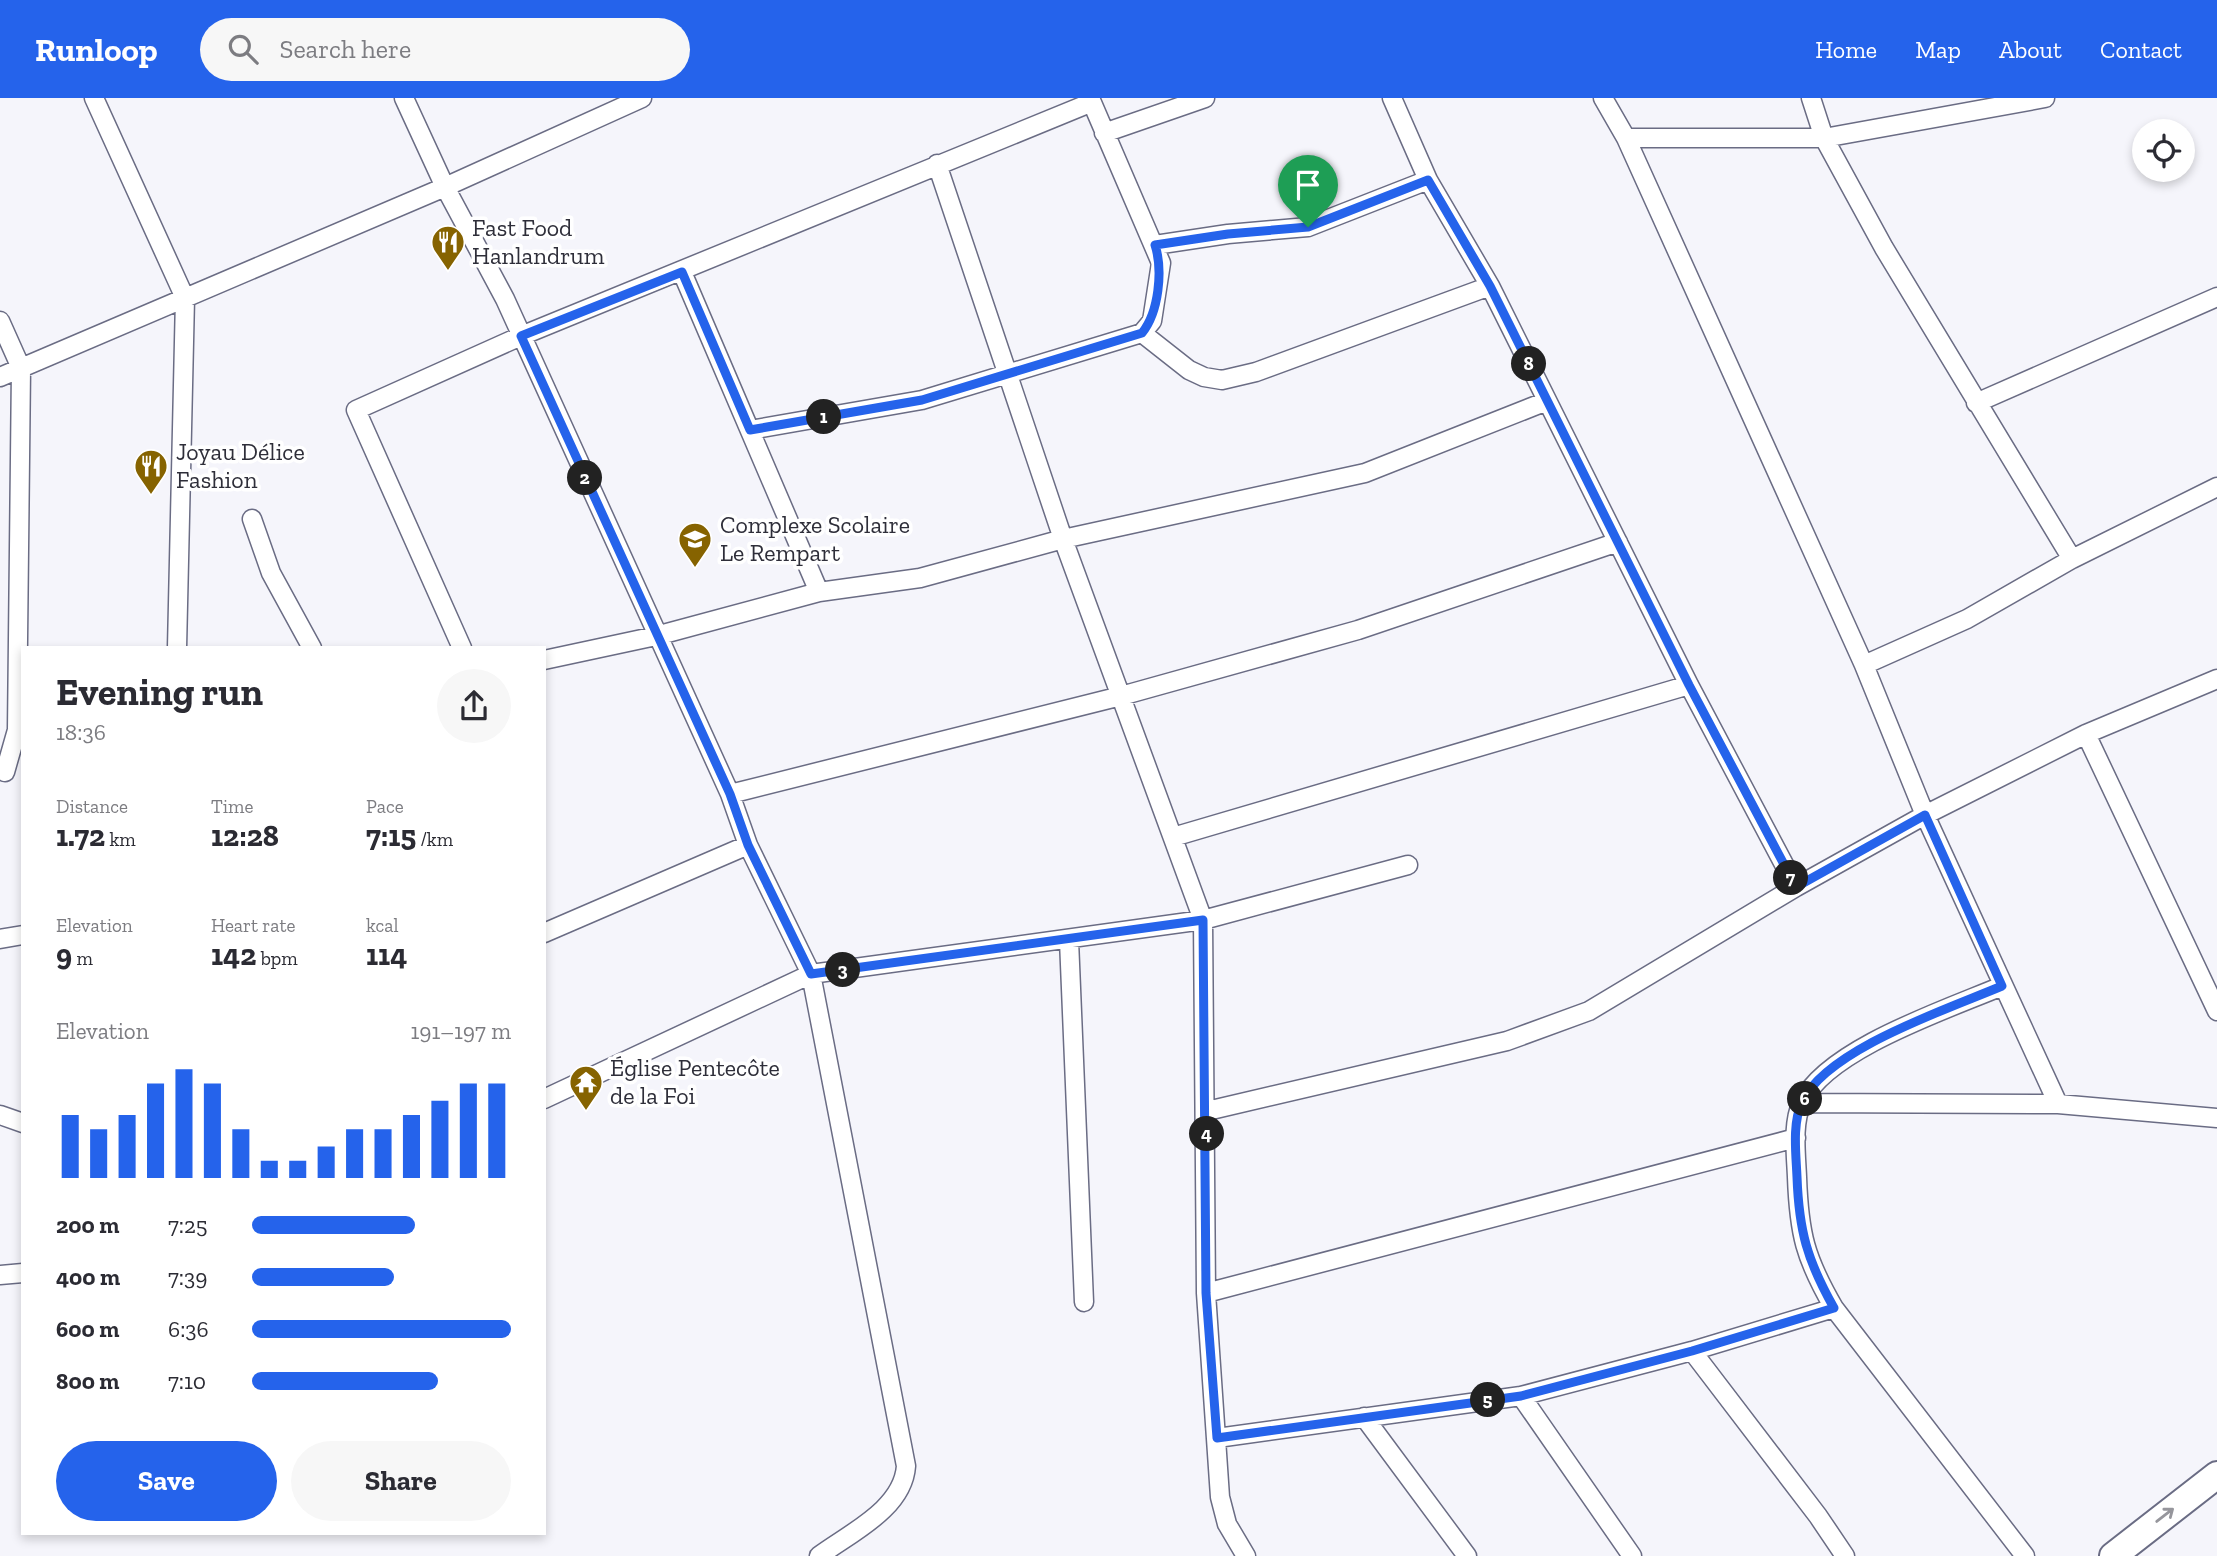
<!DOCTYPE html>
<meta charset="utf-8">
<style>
body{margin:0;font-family:"Zilla Slab",serif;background:#f7f7f7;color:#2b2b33;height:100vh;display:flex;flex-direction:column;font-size:26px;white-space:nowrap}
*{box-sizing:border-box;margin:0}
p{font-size:23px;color:#7c7c81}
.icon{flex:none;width:38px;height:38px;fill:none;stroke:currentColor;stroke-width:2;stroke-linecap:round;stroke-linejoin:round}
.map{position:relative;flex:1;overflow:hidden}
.details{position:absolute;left:21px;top:548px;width:525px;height:889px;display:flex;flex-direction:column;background:#fff;border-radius:0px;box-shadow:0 4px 10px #0003}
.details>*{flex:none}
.buttons{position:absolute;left:2132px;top:21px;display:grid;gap:14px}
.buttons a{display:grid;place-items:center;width:63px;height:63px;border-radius:50%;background:#fff;box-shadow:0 4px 10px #0003;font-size:35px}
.pin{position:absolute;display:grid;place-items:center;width:60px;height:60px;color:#fff;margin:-72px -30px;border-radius:50% 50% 50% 0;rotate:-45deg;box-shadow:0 0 7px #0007}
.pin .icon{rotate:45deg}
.km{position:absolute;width:35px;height:35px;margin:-18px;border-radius:50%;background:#222;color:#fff;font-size:19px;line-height:35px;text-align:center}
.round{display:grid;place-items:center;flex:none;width:74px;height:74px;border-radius:37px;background:#f7f7f7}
.head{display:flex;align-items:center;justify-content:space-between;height:119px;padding:0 35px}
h1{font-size:38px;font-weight:700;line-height:52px}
.stats{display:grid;grid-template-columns:repeat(3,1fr);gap:10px;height:119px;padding:7px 35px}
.stats div{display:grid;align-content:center}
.stats b{font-size:30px;font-weight:700}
.stats small{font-size:19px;font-weight:400}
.stats p{font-size:19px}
.chart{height:196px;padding:14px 35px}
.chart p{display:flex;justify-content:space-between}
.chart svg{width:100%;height:126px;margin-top:7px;stroke:#2563eb;stroke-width:6}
.action{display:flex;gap:14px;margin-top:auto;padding:14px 35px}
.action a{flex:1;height:80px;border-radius:42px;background:#2563eb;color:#fff;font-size:28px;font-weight:700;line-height:80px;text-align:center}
.action a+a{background:#f7f7f7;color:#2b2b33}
ul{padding:0 35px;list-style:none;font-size:23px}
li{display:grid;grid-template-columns:112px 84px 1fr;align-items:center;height:52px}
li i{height:18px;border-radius:9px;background:#2563eb}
header{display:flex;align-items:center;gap:42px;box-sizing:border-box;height:98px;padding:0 35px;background:#2563eb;color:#fff}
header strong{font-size:33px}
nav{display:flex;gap:38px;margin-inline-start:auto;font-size:24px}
.search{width:490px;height:63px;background:#f7f7f7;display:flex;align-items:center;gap:18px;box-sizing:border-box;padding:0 24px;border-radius:38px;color:#7c7c81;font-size:26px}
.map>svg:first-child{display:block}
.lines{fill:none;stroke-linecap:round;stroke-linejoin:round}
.minor-casing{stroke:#6a6c84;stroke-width:21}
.secondary-casing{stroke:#6a6c84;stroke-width:30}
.minor{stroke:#fff;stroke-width:18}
.secondary{stroke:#fff;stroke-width:26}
.oneway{stroke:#96969c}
.route-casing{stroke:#fff;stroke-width:14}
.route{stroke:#2563eb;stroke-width:9}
.labels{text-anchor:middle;stroke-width:7;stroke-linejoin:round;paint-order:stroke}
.poi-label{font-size:24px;fill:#2e2e39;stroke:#fff;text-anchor:start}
</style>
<header>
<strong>Runloop</strong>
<div class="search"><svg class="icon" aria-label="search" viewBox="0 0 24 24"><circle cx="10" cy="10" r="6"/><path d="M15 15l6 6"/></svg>Search here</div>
<nav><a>Home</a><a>Map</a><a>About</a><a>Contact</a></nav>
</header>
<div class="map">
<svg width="2217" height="1458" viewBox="0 0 2217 1458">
<rect width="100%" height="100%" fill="#f5f5fb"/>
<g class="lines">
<defs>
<path id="minor" d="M94,0L185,200L177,550
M404,0L445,89L505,201L730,696L748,747L811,876L906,1368C903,1411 850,1435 819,1458
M1392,0L1428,82L1490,188L1689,587L1796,789
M1603,0L1626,40L1864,567L1925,717L2058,1006
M1811,0L1824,40L1884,150L2072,461
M1104,35L1205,0
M1626,40H1824L2045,0
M937,66L1063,441L1203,822L1206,1195L1220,1399L1227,1426L1246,1458
M1155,147L1228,136L1308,129L1428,82
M682,174L819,494
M0,223L21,270L17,632L5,674
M1142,235L1189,272L1204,279L1222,282L1256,274L1490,188
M0,279L445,89L642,0
M1976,305L2217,199
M750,332L922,302L1142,235L1152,223L1161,165L1090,0
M252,421L271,475L312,550
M462,550L356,312L521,238L1090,5
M544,562L656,538L819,494L920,480L1063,441L1365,375L1547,303
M1864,567L1967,521L2072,461L2217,389
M2086,636L2217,913
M730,696L1121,598L1358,532L1618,444
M1173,739L1689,587
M544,835L748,747
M0,841L23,837
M1069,842L1084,1204
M2002,888C1948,911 1827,951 1802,1004C1792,1026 1796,1055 1797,1079C1799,1136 1805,1160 1834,1210L2025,1458
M544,1001L811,876L1203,822L1408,767
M1802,1005L2058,1006L2217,1020
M1207,1013L1507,943L1589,913L1796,789L1925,717L2086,636L2217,581
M0,1017L23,1025
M0,1177L23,1175
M1206,1195L1796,1040
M1692,1253L1818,1418L1845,1458
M1521,1298L1632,1458
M1364,1319L1467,1458
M1217,1340L1521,1298L1692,1253L1834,1210"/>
<path id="secondary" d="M2113,1458L2217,1377"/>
</defs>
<use href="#minor" class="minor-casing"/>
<use href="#secondary" class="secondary-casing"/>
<use href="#minor" class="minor"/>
<use href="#secondary" class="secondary"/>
</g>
<defs><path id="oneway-shaft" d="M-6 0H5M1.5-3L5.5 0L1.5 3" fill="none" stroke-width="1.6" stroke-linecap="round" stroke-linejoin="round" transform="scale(1.75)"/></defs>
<use class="oneway" href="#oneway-shaft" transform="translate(2165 1417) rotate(-38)"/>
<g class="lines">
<defs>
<path id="route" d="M1428,82L1490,188L1689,587L1796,789L1925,717L2002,888C1948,911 1827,951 1802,1004C1792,1026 1796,1055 1797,1079C1799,1133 1807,1162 1834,1210L1692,1253L1521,1298L1217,1340L1206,1195L1203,822L811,876L748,747L730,696L521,238L682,174L750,332L922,302L1142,235C1159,214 1163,172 1155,147L1228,136L1308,129Z"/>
</defs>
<use href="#route" class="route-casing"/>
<use href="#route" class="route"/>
</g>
<defs>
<symbol id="restaurant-pin" viewBox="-11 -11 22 30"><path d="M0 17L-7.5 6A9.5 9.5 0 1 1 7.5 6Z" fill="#866300" stroke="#fff"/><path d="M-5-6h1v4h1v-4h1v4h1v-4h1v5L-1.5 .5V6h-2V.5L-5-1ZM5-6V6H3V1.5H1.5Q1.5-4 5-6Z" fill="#fff"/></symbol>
<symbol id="school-pin" viewBox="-11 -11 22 30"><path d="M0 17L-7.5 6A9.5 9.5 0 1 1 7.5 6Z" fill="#866300" stroke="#fff"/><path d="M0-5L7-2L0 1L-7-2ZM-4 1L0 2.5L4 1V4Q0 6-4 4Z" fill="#fff"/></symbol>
<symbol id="temple-pin" viewBox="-11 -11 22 30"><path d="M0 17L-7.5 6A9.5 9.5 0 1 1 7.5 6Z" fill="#866300" stroke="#fff"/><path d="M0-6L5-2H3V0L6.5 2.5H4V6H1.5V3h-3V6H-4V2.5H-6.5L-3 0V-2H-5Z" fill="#fff"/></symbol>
</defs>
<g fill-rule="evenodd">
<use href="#restaurant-pin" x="429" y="125" width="38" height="52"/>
<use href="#restaurant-pin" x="132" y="349" width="38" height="52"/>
<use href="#school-pin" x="676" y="422" width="38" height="52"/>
<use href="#temple-pin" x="567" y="965" width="38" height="52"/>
</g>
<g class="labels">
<g class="poi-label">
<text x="472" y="138">Fast Food<tspan x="472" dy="28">Hanlandrum</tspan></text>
<text x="176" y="362">Joyau Délice<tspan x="176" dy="28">Fashion</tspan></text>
<text x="720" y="435">Complexe Scolaire<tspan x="720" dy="28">Le Rempart</tspan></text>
<text x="610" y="978">Église Pentecôte<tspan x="610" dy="28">de la Foi</tspan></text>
</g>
</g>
</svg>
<div class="buttons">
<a><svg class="icon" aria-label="locate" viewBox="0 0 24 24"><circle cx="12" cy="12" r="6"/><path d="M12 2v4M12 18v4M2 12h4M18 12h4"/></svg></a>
</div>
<div class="pin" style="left:1308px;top:129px;background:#1e9e55"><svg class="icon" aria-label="arrive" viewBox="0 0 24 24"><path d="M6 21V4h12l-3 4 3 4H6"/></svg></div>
<b class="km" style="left:824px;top:319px">1</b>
<b class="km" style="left:585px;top:380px">2</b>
<b class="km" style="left:843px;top:872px">3</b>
<b class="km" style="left:1207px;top:1036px">4</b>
<b class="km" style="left:1488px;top:1302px">5</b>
<b class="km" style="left:1805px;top:1001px">6</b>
<b class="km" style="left:1791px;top:780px">7</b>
<b class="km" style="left:1529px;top:266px">8</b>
<section class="details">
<div class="head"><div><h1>Evening run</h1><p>18:36</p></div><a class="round"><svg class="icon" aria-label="share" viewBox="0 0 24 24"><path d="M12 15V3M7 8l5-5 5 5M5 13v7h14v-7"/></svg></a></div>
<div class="stats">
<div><p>Distance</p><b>1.72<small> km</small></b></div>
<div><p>Time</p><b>12:28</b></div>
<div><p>Pace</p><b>7:15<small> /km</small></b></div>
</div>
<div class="stats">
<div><p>Elevation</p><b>9<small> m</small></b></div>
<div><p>Heart rate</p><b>142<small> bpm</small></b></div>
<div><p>kcal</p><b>114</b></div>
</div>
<div class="chart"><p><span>Elevation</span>191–197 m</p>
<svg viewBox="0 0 160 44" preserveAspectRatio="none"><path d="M5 44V22M15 44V27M25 44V22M35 44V11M45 44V6M55 44V11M65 44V27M75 44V38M85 44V38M95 44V33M105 44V27M115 44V27M125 44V22M135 44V17M145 44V11M155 44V11"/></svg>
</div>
<ul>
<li><b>200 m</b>7:25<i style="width:63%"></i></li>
<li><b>400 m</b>7:39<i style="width:55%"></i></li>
<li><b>600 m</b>6:36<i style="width:100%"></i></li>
<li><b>800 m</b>7:10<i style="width:72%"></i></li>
</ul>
<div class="action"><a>Save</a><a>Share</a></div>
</section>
</div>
